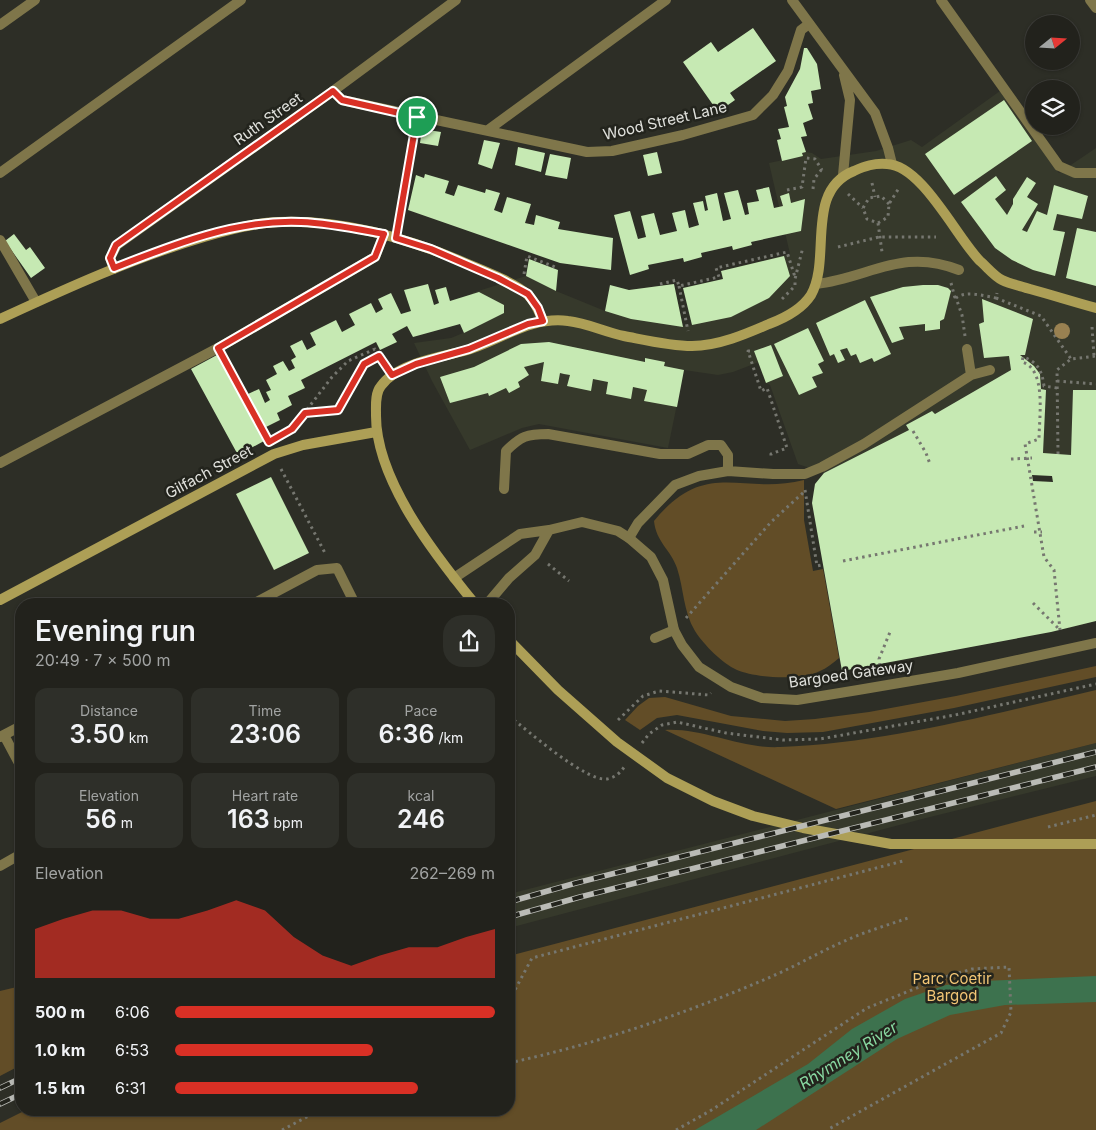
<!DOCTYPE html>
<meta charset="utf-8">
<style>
body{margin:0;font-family:Inter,sans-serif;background:#2e2f29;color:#f1f3f6;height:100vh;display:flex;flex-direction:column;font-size:19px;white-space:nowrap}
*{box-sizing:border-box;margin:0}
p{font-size:16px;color:#a2a4a3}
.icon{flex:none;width:28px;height:28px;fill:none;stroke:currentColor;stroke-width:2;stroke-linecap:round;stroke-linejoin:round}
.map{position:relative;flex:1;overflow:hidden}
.panel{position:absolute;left:15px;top:598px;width:500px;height:518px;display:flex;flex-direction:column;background:#22221c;border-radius:20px;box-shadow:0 1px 4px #0004,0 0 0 1px #3f3f3b}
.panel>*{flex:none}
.needle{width:32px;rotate:72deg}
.buttons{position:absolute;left:1025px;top:15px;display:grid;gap:10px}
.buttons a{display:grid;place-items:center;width:55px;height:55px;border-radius:50%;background:#22221c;box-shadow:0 1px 4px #0004,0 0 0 1px #3f3f3b;font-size:25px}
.pin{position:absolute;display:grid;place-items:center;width:42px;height:42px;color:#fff;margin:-21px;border:2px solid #fff;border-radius:50%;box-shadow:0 1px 5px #0007}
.round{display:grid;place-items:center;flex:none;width:52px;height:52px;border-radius:20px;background:#2e2f29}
.head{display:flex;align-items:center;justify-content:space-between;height:85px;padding:0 20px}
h1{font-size:28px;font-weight:600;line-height:38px}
.stats{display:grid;grid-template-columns:repeat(3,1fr);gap:8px;height:85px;padding:5px 20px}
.stats div{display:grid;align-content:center;border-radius:12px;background:#2e2f29;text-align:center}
.stats b{font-size:25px;font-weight:600}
.stats small{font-size:14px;font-weight:400}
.stats p{font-size:14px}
.chart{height:140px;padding:10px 20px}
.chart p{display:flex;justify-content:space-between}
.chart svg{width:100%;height:90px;margin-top:5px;fill:#d93025;opacity:.7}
ul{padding:0 20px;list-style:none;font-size:16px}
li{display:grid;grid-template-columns:80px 60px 1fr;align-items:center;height:38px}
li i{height:12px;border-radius:6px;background:#d93025}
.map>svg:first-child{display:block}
.built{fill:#36392b}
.green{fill:#624d27}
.water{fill:#3d724e}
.building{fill:#c6e9b3;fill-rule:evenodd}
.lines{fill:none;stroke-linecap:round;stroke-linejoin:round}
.path{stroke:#767770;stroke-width:3;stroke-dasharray:2.5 4;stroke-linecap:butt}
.lane{stroke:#7f764a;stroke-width:10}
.street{stroke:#7f764a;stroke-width:10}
.secondary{stroke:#ad9f56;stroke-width:10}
.rail-casing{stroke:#babbb6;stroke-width:5.5}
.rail{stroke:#23241d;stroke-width:4;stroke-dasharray:11;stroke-linecap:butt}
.tree{fill:#998151}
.route-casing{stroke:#fff;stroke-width:10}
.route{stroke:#d93025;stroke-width:6}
.labels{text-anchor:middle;stroke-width:5;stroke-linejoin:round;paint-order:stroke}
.street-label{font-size:15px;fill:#e1e2dd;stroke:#23241d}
.park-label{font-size:15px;fill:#f2c575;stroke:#23241d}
.water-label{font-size:16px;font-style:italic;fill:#88d8a1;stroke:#23241d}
</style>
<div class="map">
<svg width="1096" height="1130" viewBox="0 0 1096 1130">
<rect width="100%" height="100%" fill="#2d2e26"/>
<path class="built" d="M1000,91L1059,173L1096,148V621L1069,628L1066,555L1033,481L1053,482L1052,476L1032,475L1043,453L1046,390L1041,389L1040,374L1020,355L1009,357L1011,370L935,414L932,411L906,425L909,430L824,473L798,464L770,385L766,383L759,362L733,372L718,375L684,370L668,448L539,424L522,428L470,450L432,381L414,343L451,338L480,326L472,293L526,276L529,259L558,270L556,291L605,311L629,290L674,284L683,326L692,325L683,288L723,279L721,271L790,254L769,163L802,156V153L806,152L812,153L821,159L876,151L911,140L922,147Z
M1096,743V776L922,819L509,928V894Z"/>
<path class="green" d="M804,480V520L813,571L823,569L839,658C833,663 827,668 820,671C801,681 756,678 737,670C722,663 704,645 695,631C683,611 684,589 677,568C671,550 656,542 654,521C706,457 742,496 804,480Z
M1096,666V677L954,708L823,732L787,733L763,731L677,715L657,718L640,730L625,720L638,706L649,698L665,697L731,716L785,721L815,719L869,712L956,696Z
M1096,690V743L836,809L665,730C704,728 740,749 780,747C887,743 993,714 1096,690Z
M1096,801V1130H0V1123L28,1109H509V956Z
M21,986V1065L0,1076V991Z"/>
<path class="water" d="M1096,976V1002L1005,1005L950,1015L897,1039L756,1130H695L808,1064L852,1029L905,999L946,985L984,981Z"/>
<path class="building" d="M753,28L776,61L730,93L735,100L718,112L683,62L711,42L718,52Z
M804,48H807L817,64L821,89L811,91L813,103L808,104L813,119L803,123L807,136L801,137L806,152L802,153L803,156L782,161L777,140L781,139L778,129L789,127L784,107L787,106L785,97L800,69Z
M1004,100L1032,141L954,195L925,154Z
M422,129L441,132L438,146L420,143Z
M484,140L500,143L492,169L478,164Z
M518,147L545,153L541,172L515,165Z
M657,152L662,173L648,176L643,155Z
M550,154L571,158L567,179L545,175Z
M425,174L449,181L445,193L454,196L458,185L485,193L486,189L500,193L494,210L502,213L507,197L531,204L525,223L534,225L536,215L560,222L558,229L613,238L611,270L560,263L408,210L416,175L424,178Z
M996,176L1006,190L995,199L1007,215L1013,204V199L1027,177L1036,183L1027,197L1038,204L1022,230L1027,232L1037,211L1047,215L1054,185L1088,196L1082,219L1057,214L1053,230L1065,232L1055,276L1033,270L1012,260L995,248L961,202Z
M769,187L774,208L783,206L780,196L789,193L791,203L805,199L801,231L751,242L752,245L733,250L732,246L701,253L702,257L684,262L683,258L648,265L649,269L630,275L614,215L630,211L638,239L646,237L641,216L654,213L660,235L677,231L672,213L685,210L689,228L699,225L693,203L703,201L705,211L708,210L705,196L717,193L723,221L731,219L724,193L738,190L745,215L749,214L747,203L759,201L756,190Z
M1077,228L1096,232V286L1066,278Z
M14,234L26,250L30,247L45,268L31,278L5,241Z
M784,256L790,276L769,298L731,317L692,325L683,288L723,279L721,271Z
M529,259L558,270L556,291L526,276Z
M428,284L434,305L439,303L435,290L446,287L450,301L479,292L504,305V313L464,333L460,324L413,337L407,326L392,334L397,342L380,350L376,342L301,380L305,388L288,396L292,405L277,413L280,420L264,428L248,394L259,389L265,403L270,400L266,392L271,390L266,380L277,374L273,366L283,361L289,371L295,368L291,360L296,357L290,346L302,340L307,350L316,345L310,333L336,320L342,332L355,325L349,314L371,303L376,313L383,309L378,299L391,293L401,314L411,311L404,290Z
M674,284L683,327L631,319L605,311L610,285L629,290Z
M923,285H938L948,288L951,291L944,319L940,321V329L925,331V324L899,327L904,339L892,343L870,297L903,287Z
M982,299L1033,319L1025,355H1020L1034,366L1040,374L1041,389L1046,390L1043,453L1071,455L1073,390H1096V621L1051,632L842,671L812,503L815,484L824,473L909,430L906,425L932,411L935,414L1011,370L1009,356L984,358L979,324L984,322ZM1032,475L1052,476L1053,482L1033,481Z
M865,300L891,354L874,362L872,358L860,363L856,354L851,356L847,348L840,350L845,360L838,363L834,354L830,356L816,323Z
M808,328L824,361L818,364L823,373L812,377L817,387L799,395L774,344Z
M549,342L645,362V358L665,362L664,366L684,370L677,407L644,401L647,390L633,387L631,399L606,394L608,382L593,379L591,391L567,386L570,375L564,374L560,373L558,384L541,381L544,362L524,367L529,375L518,382L520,387L509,393L506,388L489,396L488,393L450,403L440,377L474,367L521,344Z
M771,345L783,376L766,383L754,351Z
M217,355L264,441L238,455L191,369Z
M271,477L309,553L274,570L236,494Z"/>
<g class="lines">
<path class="path" d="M872,183L875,197
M813,189L814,179L822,169
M787,190L802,187L806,158L815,159L822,170
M848,194L863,208
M889,204L881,196L869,198L863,208L867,219L878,223L888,217L889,204L899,188
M399,222L415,130
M878,223L882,252
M838,247L879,237H936
M524,274L527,256L555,267
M951,283L955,298
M660,284L677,280L679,286L719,277L716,268L787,252L795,277
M679,286L688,331
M996,298L1041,316L1071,359
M782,299L795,286V279L803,247
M1092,327L1094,356
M965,336L962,315L956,298C966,290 984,296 996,298L997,293
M750,351H748L761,391L767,388L787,448L771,454V459
M224,360L268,440
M1057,381L1096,384
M1057,388L1044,386C1042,371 1038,362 1023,357L1022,362C1047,369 1039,418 1039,439L1025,444L1044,557L1054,570L1060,630
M306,413L338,410L347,397L364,364L379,356
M913,431L926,453L930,464
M285,433L292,429L332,377L348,361L375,349L383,362
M1058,454L1057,370L1071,359L1096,356
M1011,459L1032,458
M281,469L325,553
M805,490L817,566L822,565
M1034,532H1042
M843,561L1024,526
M548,564L569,581
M1033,603L1060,630
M686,618L771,522L805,491
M881,672L879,659L890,632
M509,716C527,730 586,782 607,779C616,777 620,773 625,766
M618,720L643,696L659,691L709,695L711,693
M642,743L649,734L662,725L677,722L726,733L783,740L820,739L955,715L1096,684
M1048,827L1096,815
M509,1001L532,958L903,861
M509,1063C600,1043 690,1012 775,975C800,964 823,950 847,940C867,931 888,925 908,918
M282,1130L322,1109
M676,1130L710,1111L867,1008L939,979L972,969L1009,967L1011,1012L1001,1033L827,1130"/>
<path class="lane" d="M941,0L1059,166L1075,173H1096
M333,91L342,100L587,152L612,151L683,135L753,115L773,95L788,71L801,30L809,24
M488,130L666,0
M0,173L241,0
M0,240L36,302
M967,349L971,375
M0,463L218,348L375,257L384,234
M504,489L506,451C521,436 527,434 548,434L660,454H688L708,445H721L728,455V471
M629,538L638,523L675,485L699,476L728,471L773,474H805L822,467L864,444L971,375L990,370
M253,604L317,570L337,568L355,604
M655,638L674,630
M4,735L21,767
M0,737L21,726"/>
<path class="street" d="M792,0L875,113L888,148L892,164
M1090,0L1096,8
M0,25L35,0
M843,175L850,100L844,75
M114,269L110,258L117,245L333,91L456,0
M816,284C869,278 902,247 959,270
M454,578L520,534L549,530L582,522L618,531L629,538L651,557L663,580L674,630L682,645L699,667L731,687L762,698L797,700L858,690L958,673L1096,643
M487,604L509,578L535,555L549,530
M0,866L21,854"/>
<path class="secondary" d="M0,319C67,288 133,258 204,237C227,230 253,223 278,222C341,219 404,237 461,261C479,269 515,282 528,295C536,303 539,312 543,321
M0,600L274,454L303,445L376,432
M475,604C435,555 375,479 376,414C376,405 375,393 381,386C396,364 440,357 464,351C500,341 529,316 568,321C587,323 605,332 624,336C645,340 670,346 692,346C718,346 746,334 769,324C785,318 802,309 811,295C832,258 804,191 854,171C865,166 874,163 887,164C922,165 957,238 980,261C987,267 994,276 1002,280C1010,284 1021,286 1030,289C1052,295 1074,302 1096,308
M509,640L558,690L617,742L667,778L713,801L753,816L803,828L891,844H1096"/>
<defs>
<path id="rail" d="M509,902L576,883L1096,752
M509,917L580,897L1096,767
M0,1088L21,1078
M0,1104L21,1094"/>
</defs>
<use href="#rail" class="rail-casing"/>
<use href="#rail" class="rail"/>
</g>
<circle class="tree" cx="1062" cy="331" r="8"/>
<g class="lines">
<defs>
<path id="route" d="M333,91L342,100L417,117L396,238L431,249L498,278L528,294L538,308L543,321L528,324L469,349L416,364L392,375L379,356L364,364L338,410L305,413L292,429L269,442L218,348L375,257L384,234C357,229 329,223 301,222C237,219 172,245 114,268L110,258L116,245Z"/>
</defs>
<use href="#route" class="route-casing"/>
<use href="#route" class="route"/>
</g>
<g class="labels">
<g class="street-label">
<text transform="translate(268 119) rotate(-35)" y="5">Ruth Street</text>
<text transform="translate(665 121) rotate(-13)" y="5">Wood Street Lane</text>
<text transform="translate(209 472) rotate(-28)" y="5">Gilfach Street</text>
<text transform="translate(851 674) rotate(-8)" y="5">Bargoed Gateway</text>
</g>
<g class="park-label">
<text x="952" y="984">Parc Coetir<tspan x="952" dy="17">Bargod</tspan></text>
</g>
<g class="water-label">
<text transform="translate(848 1055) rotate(-32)" y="6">Rhymney River</text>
</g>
</g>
</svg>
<div class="buttons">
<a><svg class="needle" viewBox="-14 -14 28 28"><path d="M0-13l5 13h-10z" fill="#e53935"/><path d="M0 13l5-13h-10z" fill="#a2a4a3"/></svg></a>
<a><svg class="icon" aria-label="layers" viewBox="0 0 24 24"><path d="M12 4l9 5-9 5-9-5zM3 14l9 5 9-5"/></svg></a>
</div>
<div class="pin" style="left:417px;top:117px;background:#1e9e55"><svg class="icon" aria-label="arrive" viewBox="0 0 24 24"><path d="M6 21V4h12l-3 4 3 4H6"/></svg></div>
<section class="panel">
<div class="head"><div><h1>Evening run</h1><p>20:49 · 7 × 500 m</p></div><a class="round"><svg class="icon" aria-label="share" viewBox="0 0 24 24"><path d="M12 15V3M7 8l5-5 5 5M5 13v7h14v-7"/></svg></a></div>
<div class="stats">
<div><p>Distance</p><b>3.50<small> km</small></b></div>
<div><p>Time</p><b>23:06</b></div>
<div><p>Pace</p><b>6:36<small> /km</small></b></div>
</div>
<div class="stats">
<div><p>Elevation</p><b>56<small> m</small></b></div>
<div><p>Heart rate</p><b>163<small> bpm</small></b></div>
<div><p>kcal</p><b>246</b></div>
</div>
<div class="chart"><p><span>Elevation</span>262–269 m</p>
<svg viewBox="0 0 160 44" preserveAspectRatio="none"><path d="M0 44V20L10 15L20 11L30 11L40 15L50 15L60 11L70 6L80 11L90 24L100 33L110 38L120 33L130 29L140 29L150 24L160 20V44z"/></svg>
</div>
<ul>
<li><b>500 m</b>6:06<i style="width:100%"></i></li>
<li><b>1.0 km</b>6:53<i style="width:62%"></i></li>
<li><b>1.5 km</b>6:31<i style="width:76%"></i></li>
</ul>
</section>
</div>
